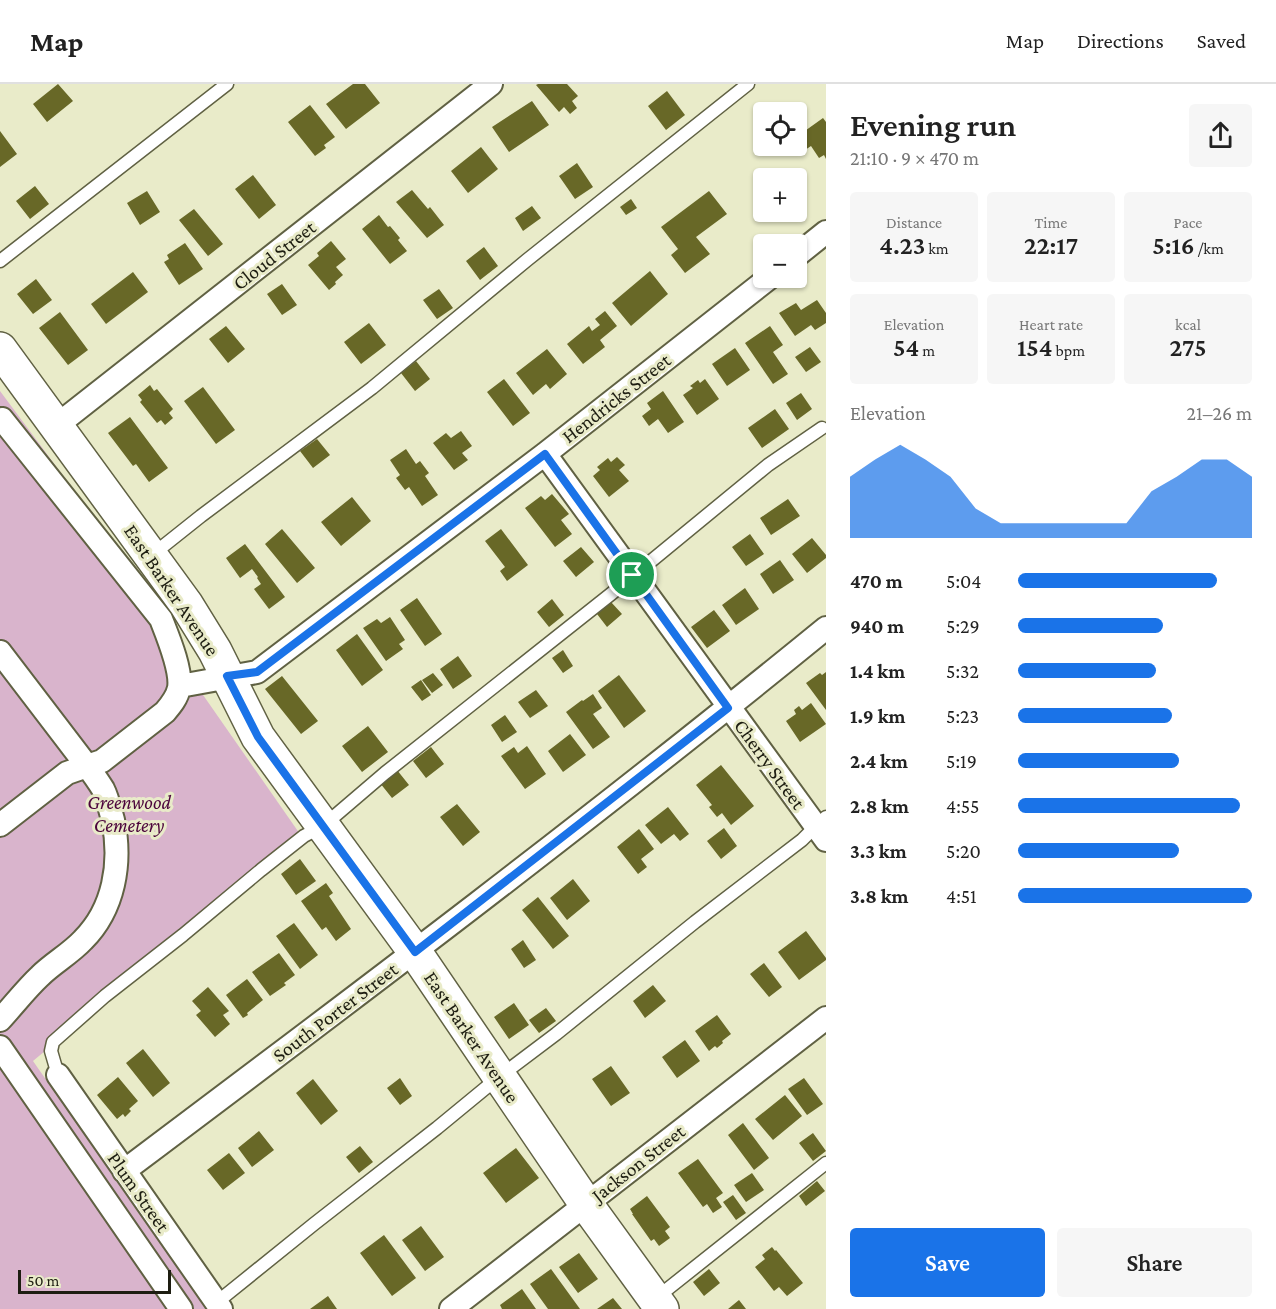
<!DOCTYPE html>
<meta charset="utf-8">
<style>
body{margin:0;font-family:"Crimson Pro",serif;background:#f6f6f6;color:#222;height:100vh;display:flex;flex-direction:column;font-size:22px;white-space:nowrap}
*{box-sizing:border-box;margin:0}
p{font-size:20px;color:#767676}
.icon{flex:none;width:33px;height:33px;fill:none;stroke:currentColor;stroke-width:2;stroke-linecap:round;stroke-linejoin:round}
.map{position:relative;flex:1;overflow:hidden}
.side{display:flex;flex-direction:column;background:#fff;width:450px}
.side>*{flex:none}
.controls{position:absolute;left:753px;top:18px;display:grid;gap:12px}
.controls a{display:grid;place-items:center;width:54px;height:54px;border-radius:6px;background:#fff;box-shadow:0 2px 4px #0004;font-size:30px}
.scale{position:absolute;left:18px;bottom:15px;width:153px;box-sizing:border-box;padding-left:6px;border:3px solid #1d1d11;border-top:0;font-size:16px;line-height:21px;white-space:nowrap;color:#1d1d11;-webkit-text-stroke:4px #e9ebc9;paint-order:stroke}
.pin{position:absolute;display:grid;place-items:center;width:51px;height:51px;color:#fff;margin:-26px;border:3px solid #fff;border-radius:50%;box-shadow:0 2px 6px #0007}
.round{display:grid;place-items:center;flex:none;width:63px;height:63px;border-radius:6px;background:#f6f6f6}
.headline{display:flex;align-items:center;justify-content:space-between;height:102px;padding:0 24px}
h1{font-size:33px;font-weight:600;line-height:45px}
.figures{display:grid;grid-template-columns:repeat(3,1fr);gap:9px;height:102px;padding:6px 24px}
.figures div{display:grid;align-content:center;border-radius:6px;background:#f6f6f6;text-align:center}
.figures b{font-size:26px;font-weight:600}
.figures small{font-size:16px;font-weight:400}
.figures p{font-size:16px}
.chart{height:168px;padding:12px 24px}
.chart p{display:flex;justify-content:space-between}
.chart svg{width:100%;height:108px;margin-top:6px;fill:#1a73e8;opacity:.7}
.button{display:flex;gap:12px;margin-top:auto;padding:12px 24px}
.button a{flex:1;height:69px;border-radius:6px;background:#1a73e8;color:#fff;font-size:24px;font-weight:600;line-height:69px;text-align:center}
.button a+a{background:#f6f6f6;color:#222}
ul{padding:0 24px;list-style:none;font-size:20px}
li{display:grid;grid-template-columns:96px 72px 1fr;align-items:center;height:45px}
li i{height:15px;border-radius:8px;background:#1a73e8}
header{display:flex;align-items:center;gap:36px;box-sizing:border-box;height:84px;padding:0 30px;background:#fff;border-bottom:2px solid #e0e0e0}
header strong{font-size:28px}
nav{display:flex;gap:33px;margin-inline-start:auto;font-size:21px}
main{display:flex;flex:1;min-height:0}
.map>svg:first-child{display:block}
.green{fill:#d9b4cc}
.building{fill:#686827}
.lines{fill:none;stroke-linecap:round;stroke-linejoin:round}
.lane-casing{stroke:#606143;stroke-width:15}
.street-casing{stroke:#606143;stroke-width:26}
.secondary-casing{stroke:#606143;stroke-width:36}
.lane{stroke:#fff;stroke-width:12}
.street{stroke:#fff;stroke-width:22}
.secondary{stroke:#fff;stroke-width:33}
.route-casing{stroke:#fff;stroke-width:12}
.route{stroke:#1a73e8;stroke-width:8}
.labels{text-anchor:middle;stroke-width:6;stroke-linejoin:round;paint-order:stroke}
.street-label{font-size:20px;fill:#1d1d11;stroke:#e9ebc9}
.park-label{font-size:20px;font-style:italic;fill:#4b033b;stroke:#e9ebc9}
</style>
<header>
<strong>Map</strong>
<nav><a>Map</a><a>Directions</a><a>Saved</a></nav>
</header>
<main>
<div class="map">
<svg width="826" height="1225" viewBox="0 0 826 1225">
<rect width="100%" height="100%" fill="#e9ebc9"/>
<path class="green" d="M0,307L171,537L194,598L302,753L33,977L206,1225H0Z"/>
<path class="building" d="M58,0L73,17L47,38L33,20Z
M353,0H365L380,19L346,45L326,20Z
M538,0H567L578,12L572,17L577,24L570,30L564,23L559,28L536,1Z
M667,7L685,31L666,46L648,22Z
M532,17L549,41L509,68L492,43Z
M310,21L335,53L324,61L326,64L315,72L288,38Z
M823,34L826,38V75L824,71L819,74L811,62L805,66L800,59L806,54L802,49Z
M0,47L17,70L0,83Z
M481,63L498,85L468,109L451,87Z
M577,79L593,103L575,115L559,92Z
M253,91L276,121L259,135L235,105Z
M35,102L49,120L30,135L16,117Z
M412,106L428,125L430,123L444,141L427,154L396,118Z
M147,107L160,128L140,141L127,119Z
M709,107L727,130L696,153L710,170L685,189L671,171L678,165L661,143Z
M631,115L637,124L626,131L620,123Z
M532,122L541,134L523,147L515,134Z
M194,125L223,160L208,172L179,136Z
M379,131L388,143L390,142L400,154L398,156L407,167L390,180L362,145Z
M331,157L346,175L336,183L343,191L335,198L336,200L329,206L308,181L319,172L317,169Z
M185,159L203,185L179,201L164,178L169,175L167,171Z
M484,163L498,182L480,196L466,177Z
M650,187L668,210L631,242L612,219Z
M133,188L148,208L106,240L91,220Z
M36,195L52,216L33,230L17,210Z
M282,200L297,221L282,231L267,210Z
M439,205L453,224L437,235L423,216Z
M817,216L826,229V239L815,246L811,241L795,252L779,229L796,219L801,226Z
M605,227L617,242L600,256L605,263L583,280L567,260L589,242L592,247L600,241L595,235Z
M60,228L88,266L68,281L39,244Z
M369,239L386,261L361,280L344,258Z
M226,242L245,265L228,279L209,255Z
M770,242L783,261L773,268L788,290L773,300L745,259Z
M810,263L821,278L806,288L795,273Z
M735,264L750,286L727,302L712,280Z
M547,265L567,290L550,305L546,300L533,311L516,289Z
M416,277L430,295L415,307L401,289Z
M504,295L530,329L513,342L487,308Z
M705,295L719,315L697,331L683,311L693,304L690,302L698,296L700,299Z
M150,301L154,307L157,305L173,325L169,329L173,334L165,341L161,336L157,339L140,318L142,316L138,311Z
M203,303L235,346L216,360L184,317Z
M663,307L684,338L668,349L658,335L649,342L642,332L651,325L647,319Z
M801,309L812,325L797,336L786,319Z
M775,325L789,345L762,364L748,344Z
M130,333L168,384L149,398L136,380L133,382L108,349Z
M461,347L472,362L462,369L468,376L454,386L433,359L446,349L451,354Z
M317,355L330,371L313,384L300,367Z
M406,365L416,380L420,377L429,389L425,392L438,411L422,422L409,403L405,406L396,394L400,391L390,376Z
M617,373L625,381L619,386L629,397L609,413L593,392L600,386L597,383L608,374L611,378Z
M552,410L569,430L561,436L572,450L555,463L525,424L541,412L545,416Z
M352,413L371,437L341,462L321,438Z
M788,415L800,432L771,451L760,434Z
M282,445L315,484L297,499L265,460Z
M501,445L528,481L507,497L500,487L505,483L485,457Z
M750,450L764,470L746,482L732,463Z
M812,454L826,471V474L807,489L792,470Z
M245,460L285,513L269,525L254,505L261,500L257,494L258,493L252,485L240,494L226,474Z
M581,463L594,478L576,493L563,477Z
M780,476L794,496L773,510L760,490Z
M745,504L759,525L736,541L722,521Z
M417,514L442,550L425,562L400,526Z
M552,515L564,531L549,543L537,528Z
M611,518L622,530L607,543L597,530Z
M714,526L730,547L707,564L691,543Z
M390,533L405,556L399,560L403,565L386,577L363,544L377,535L381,539Z
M357,550L383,586L362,602L336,566Z
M563,566L573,582L563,589L552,574Z
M458,572L472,592L453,605L440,585Z
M826,588V626L806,599L820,589L822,591Z
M433,589L443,601L432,609L422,596Z
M619,591L646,627L624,644L598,607Z
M282,592L318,637L301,650L265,605Z
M421,596L431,611L422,617L411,603Z
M536,606L548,622L530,634L518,618Z
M593,610L602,624L593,630L610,653L593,665L566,628L582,616L583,617Z
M811,619L826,640L800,658L786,637L796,630L794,626L799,622L802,626Z
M505,631L517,648L502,658L491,641Z
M368,642L388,668L362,688L342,662Z
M570,650L586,671L563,688L548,667Z
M527,662L546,690L525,705L501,672L514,663L518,669Z
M431,663L444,680L426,694L413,677Z
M721,681L754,722L731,741L722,729L717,733L709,723L712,721L696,701Z
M397,686L409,701L392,714L380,699Z
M457,720L480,748L463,762L440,733Z
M668,723L689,750L680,757L674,750L661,760L645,741Z
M724,744L737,762L721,775L707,757Z
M639,745L654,765L641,775L647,783L638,790L617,763Z
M300,775L316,797L296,811L281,790Z
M573,795L590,817L567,836L550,814Z
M326,799L333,809L329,812L351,845L336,857L326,843L322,846L301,817Z
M538,813L569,852L553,865L522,826Z
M294,839L318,871L300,885L276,852Z
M806,847L826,874V876L799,896L778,868Z
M523,856L536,876L524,884L511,865Z
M279,869L295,891L284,899L286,901L270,912L252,888Z
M764,879L782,903L769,913L750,890Z
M247,895L263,916L247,929L248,931L243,934L226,911Z
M653,901L666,917L645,934L633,917Z
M208,903L229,927L223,931L230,940L215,953L196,931L201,927L192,917Z
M514,919L529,941L509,955L494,933Z
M546,924L556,937L539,949L529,936Z
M717,931L731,950L722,957L723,959L717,964L715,962L709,967L695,947Z
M685,956L700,977L677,994L662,973Z
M143,965L170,999L153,1013L126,979Z
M611,982L630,1009L611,1022L592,995Z
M118,993L138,1017L129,1025L131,1027L125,1033L123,1030L117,1035L97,1011Z
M400,994L412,1012L400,1021L387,1004Z
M804,994L823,1020L807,1031L788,1005Z
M313,995L338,1027L321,1041L296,1009Z
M785,1011L802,1032L773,1056L755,1035Z
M743,1039L769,1074L754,1086L728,1051Z
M259,1047L274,1066L252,1083L238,1064Z
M813,1049L826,1067L813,1077L799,1059Z
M360,1062L373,1078L359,1089L346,1073Z
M516,1064L539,1094L506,1119L483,1089Z
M229,1069L245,1089L223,1106L207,1086Z
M698,1075L723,1109L716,1114L722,1123L713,1129L707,1120L703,1123L678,1089Z
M752,1089L764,1106L746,1118L734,1101Z
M817,1097L825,1107L806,1122L799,1112Z
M733,1111L746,1129L736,1136L723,1118Z
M647,1112L670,1143L665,1147L670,1154L659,1162L654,1155L651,1157L632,1130H633L630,1125Z
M421,1142L444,1173L425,1187L402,1156Z
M384,1151L416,1194L392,1212L360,1169Z
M772,1163L775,1167L776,1166L803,1199L787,1212L779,1203L774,1207L755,1183L765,1175L762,1171Z
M579,1169L598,1195L578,1209L559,1183Z
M551,1185L580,1225H548L530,1200Z
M709,1185L720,1199L704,1212L693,1198Z
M522,1205L536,1225H502L500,1221Z
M328,1212L337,1225H310Z
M613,1214L622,1225H597Z
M739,1216L746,1225H728Z"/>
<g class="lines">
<defs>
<path id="lane" d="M0,177L227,0
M152,471L201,432L372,304L527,176L748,0
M58,991L51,967L53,958L105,912L183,851L261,786L304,752L323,742L385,689L611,510L768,381L822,344
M655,1215L826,1079
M216,1219L314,1140L437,1044L499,993L556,950L695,838L802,756L816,742L826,733"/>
<path id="street" d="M796,172L826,148
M56,342L491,0
M545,370L826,756
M0,568L87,682L67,689L0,741
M180,602L257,588L545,370L769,194
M0,936C13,922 26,905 40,892C53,879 70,870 83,856C114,825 122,779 113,736C110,726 108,715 103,705C98,697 93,690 87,682L102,677L165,628C171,621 177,614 179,604C182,586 168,553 161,535L2,335
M0,963L181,1225
M58,991L221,1225
M124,1087C361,909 597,731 826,544
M451,1225L826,934"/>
<path id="secondary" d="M0,265L186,520L215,567L258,653L415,868L586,1120L662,1225"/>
</defs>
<use href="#lane" class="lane-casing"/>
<use href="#street" class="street-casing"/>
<use href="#secondary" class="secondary-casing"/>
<use href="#lane" class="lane"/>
<use href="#street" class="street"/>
<use href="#secondary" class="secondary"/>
</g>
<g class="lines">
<defs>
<path id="route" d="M545,370L728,624L415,868L258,653L227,592L257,588Z"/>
</defs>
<use href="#route" class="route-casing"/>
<use href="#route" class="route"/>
</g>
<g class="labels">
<g class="street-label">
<text transform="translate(274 171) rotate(-38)" y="7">Cloud Street</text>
<text transform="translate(616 314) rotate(-38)" y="7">Hendricks Street</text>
<text transform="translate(172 506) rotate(56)" y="7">East Barker Avenue</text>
<text transform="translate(770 680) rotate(54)" y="7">Cherry Street</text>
<text transform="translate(335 928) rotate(-37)" y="7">South Porter Street</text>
<text transform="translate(472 953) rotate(56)" y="7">East Barker Avenue</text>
<text transform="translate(638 1079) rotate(-38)" y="7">Jackson Street</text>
<text transform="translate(139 1108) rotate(55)" y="7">Plum Street</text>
</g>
<g class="park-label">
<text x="129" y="725">Greenwood<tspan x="129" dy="23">Cemetery</tspan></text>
</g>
</g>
</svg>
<div class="controls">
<a><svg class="icon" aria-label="locate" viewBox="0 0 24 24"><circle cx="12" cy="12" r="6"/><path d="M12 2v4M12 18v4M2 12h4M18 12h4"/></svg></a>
<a>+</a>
<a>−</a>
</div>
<div class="scale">50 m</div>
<div class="pin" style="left:632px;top:491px;background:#1e9e55"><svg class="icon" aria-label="arrive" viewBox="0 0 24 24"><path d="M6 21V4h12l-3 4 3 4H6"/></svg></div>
</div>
<section class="side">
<div class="headline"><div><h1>Evening run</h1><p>21:10 · 9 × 470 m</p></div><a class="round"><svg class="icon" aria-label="share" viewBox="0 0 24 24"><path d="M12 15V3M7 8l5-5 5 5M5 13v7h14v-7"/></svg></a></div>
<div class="figures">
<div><p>Distance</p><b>4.23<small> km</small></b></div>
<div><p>Time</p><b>22:17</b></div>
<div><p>Pace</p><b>5:16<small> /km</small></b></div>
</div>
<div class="figures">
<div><p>Elevation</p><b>54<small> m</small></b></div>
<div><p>Heart rate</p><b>154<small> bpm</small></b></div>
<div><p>kcal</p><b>275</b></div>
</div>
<div class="chart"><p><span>Elevation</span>21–26 m</p>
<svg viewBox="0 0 160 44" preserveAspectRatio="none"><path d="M0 44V19L10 12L20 6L30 12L40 19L50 32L60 38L70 38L80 38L90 38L100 38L110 38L120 25L130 19L140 12L150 12L160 19V44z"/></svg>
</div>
<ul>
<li><b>470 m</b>5:04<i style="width:85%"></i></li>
<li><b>940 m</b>5:29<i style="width:62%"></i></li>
<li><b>1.4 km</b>5:32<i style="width:59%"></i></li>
<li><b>1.9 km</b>5:23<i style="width:66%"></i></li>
<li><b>2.4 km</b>5:19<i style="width:69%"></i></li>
<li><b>2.8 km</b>4:55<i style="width:95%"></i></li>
<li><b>3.3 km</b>5:20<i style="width:69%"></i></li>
<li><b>3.8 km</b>4:51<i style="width:100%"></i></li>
</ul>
<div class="button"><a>Save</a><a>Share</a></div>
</section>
</main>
